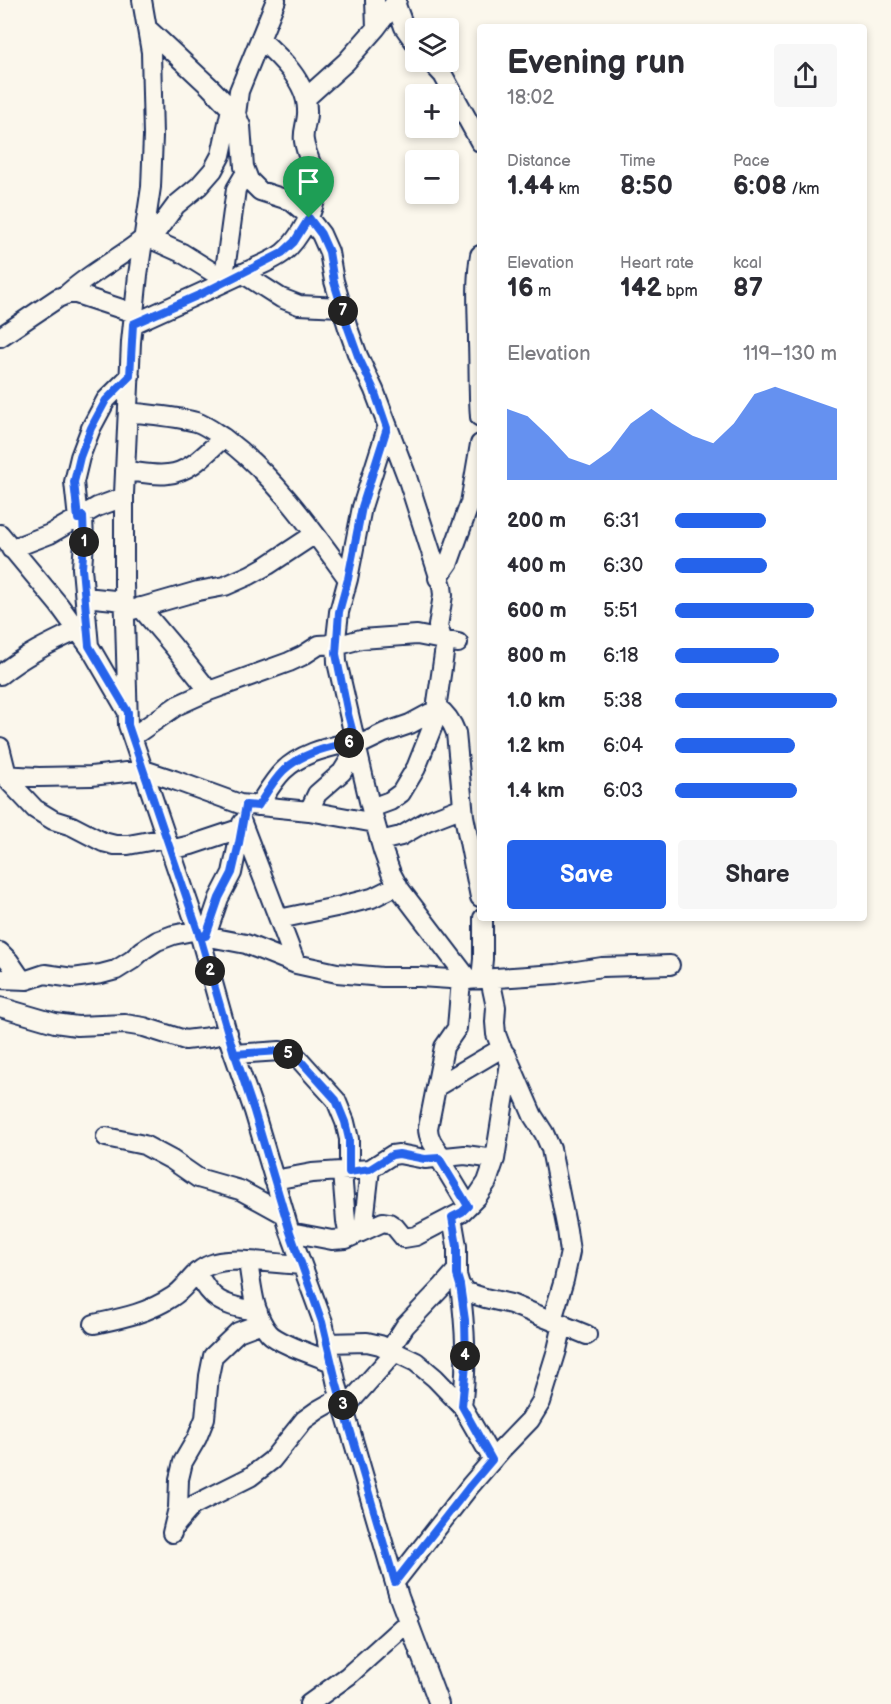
<!DOCTYPE html>
<meta charset="utf-8">
<style>
body{margin:0;font-family:"Balsamiq Sans",sans-serif;background:#f7f7f7;color:#2b2b33;height:100vh;display:flex;flex-direction:column;font-size:22px;white-space:nowrap}
*{box-sizing:border-box;margin:0}
p{font-size:20px;color:#7c7c81}
.icon{flex:none;width:33px;height:33px;fill:none;stroke:currentColor;stroke-width:2;stroke-linecap:round;stroke-linejoin:round}
.map{position:relative;flex:1;overflow:hidden}
.sheet{position:absolute;left:477px;top:24px;width:390px;height:897px;display:flex;flex-direction:column;background:#fff;border-radius:6px;box-shadow:0 3px 9px #0003}
.sheet>*{flex:none}
.controls{position:absolute;left:405px;top:18px;display:grid;gap:12px}
.controls a{display:grid;place-items:center;width:54px;height:54px;border-radius:6px;background:#fff;box-shadow:0 3px 9px #0003;font-size:30px}
.pin{position:absolute;display:grid;place-items:center;width:51px;height:51px;color:#fff;margin:-62px -26px;border-radius:50% 50% 50% 0;rotate:-45deg;box-shadow:0 0 6px #0007}
.pin .icon{rotate:45deg}
.km{position:absolute;width:30px;height:30px;margin:-15px;border-radius:50%;background:#222;color:#fff;font-size:16px;line-height:30px;text-align:center}
.round{display:grid;place-items:center;flex:none;width:63px;height:63px;border-radius:6px;background:#f7f7f7}
.headline{display:flex;align-items:center;justify-content:space-between;height:102px;padding:0 30px}
h1{font-size:33px;font-weight:700;line-height:45px}
.stats{display:grid;grid-template-columns:repeat(3,1fr);gap:9px;height:102px;padding:6px 30px}
.stats div{display:grid;align-content:center}
.stats b{font-size:26px;font-weight:700}
.stats small{font-size:16px;font-weight:400}
.stats p{font-size:16px}
.chart{height:168px;padding:12px 30px}
.chart p{display:flex;justify-content:space-between}
.chart svg{width:100%;height:108px;margin-top:6px;fill:#2563eb;opacity:.7}
.cta{display:flex;gap:12px;margin-top:auto;padding:12px 30px}
.cta a{flex:1;height:69px;border-radius:6px;background:#2563eb;color:#fff;font-size:24px;font-weight:700;line-height:69px;text-align:center}
.cta a+a{background:#f7f7f7;color:#2b2b33}
ul{padding:0 30px;list-style:none;font-size:20px}
li{display:grid;grid-template-columns:96px 72px 1fr;align-items:center;height:45px}
li i{height:15px;border-radius:8px;background:#2563eb}
.map>svg:first-child{display:block}
.lines{fill:none;stroke-linecap:round;stroke-linejoin:round}
.minor-casing{stroke:#1b2f5e;stroke-width:22}
.minor{stroke:#fbf7ec;stroke-width:18}
.route-casing{stroke:#fff;stroke-width:12}
.route{stroke:#2563eb;stroke-width:8}
</style>
<div class="map">
<svg width="891" height="1704" viewBox="0 0 891 1704">
<rect width="100%" height="100%" fill="#fbf7ec"/>
<filter id="ink" filterUnits="userSpaceOnUse"><feTurbulence type="fractalNoise" baseFrequency=".0167" numOctaves="2"/><feDisplacementMap in="SourceGraphic" scale="12" xChannelSelector="R" yChannelSelector="G"/><feConvolveMatrix kernelMatrix="1 2 1 2 8 2 1 2 1" color-interpolation-filters="sRGB"/></filter>
<g filter="url(#ink)">
<g class="lines">
<defs>
<path id="minor" d="M142,0L151,52L153,136L151,187L138,275L131,342L124,494V584L128,725L201,940L229,1040L254,1111L290,1232L323,1322L337,1385L399,1597L439,1704
M375,0L376,28
M395,2L404,27L416,44
M147,28L210,87L236,114L241,126L244,167L249,180L260,191L291,201L304,212L321,234L329,252L334,281L348,328L358,356L374,390L407,477L442,586L443,595L438,626L445,647L434,723L416,768L401,793L390,801L371,808
M431,62L443,75L480,142
M306,98L346,62L376,28L397,0
M236,114L239,91L276,0
M144,236L182,253L227,281
M151,239L176,205L199,186L213,170L221,155L231,109
M480,255C475,284 478,313 478,343C479,367 478,392 480,417
M242,273L281,298L299,305L341,307
M222,277L226,263L236,189L246,172
M66,295C89,273 119,259 143,239
M133,324C170,307 206,291 242,274C255,267 271,262 283,253C299,240 318,206 317,185C316,170 306,156 304,141C302,131 308,121 307,110C307,82 279,56 260,39
M0,337L58,298L68,294H76L134,313
M128,412C151,415 175,416 196,422C206,425 216,433 224,438C275,476 311,528 348,579
M387,428L362,507L348,579L339,612L336,639L337,662L369,801L383,851L391,873L399,888L469,980
M125,471C139,472 154,476 168,474C191,472 207,452 223,438
M83,516L84,542L82,568L89,646
M78,519L74,482L80,457L91,428L106,400L130,376
M0,534L59,605L91,649L127,711
M11,549L50,534L97,507L124,497
M438,578L449,562L470,503L480,444
M85,597L124,601
M140,607L173,646L209,691
M125,612L198,591L225,586L250,575L268,565L315,534
M336,646L361,639L417,635L458,643
M0,675C23,656 50,643 78,630
M437,707C447,714 452,722 456,733L464,816L480,897
M132,737L178,705L209,691L289,662L302,656L319,645L336,644
M357,746L384,733L410,724L436,710
M0,747L7,775
M0,775L39,777L91,776L144,770L174,780L240,804L309,811L375,823
M3,775L35,809L53,820L72,826L103,842L115,845H128L166,838
M258,806C266,794 273,781 283,771C302,752 330,747 355,741
M309,811L317,794L342,772L357,748
M242,823L296,964
M380,841L401,836L427,821L463,807
M170,850L191,845L242,828
M279,919L341,906L372,898L398,885
M199,935L246,944L296,964L337,973L382,977H420L465,980L557,974L602,967L670,965
M206,936L219,898L232,873L242,824
M0,952L9,961L22,980
M0,979L27,980L45,974L73,978L101,974L116,970L132,960L143,950L157,941L173,935L197,930
M481,979L483,959V918
M490,979L496,1007L495,1022L496,1034L502,1050L507,1056L533,1116L544,1133L551,1149L567,1230L570,1252L564,1280L552,1320
M0,1007L55,1023L77,1026L125,1024L144,1027L185,1040L210,1037L228,1033
M234,1054L280,1051L299,1059L336,1100L345,1122L349,1139V1172
M436,1087L502,1048
M106,1137L144,1145L172,1160L198,1178L240,1190L284,1214
M439,1158L468,1206
M443,1158C436,1148 428,1140 428,1128L444,1047L457,1028L461,980
M342,1172L346,1221L349,1237
M274,1180L312,1173L370,1169L392,1155L399,1154L425,1159L465,1155L495,1159
M452,1217L457,1246V1275L460,1285L466,1292L485,1298L511,1304L587,1335
M363,1231L370,1169
M290,1232L332,1240L346,1239L383,1222L389,1223L395,1227L404,1238L416,1236L462,1212L477,1197L487,1182L495,1159L510,1063
M248,1262C252,1285 253,1314 269,1333C279,1344 317,1356 332,1362
M197,1272C214,1305 224,1304 258,1312
M460,1285C465,1326 468,1366 462,1406
M94,1324C122,1318 148,1313 172,1297C189,1287 191,1270 215,1263C238,1257 277,1264 302,1265
M327,1343L367,1342L380,1345L416,1362L435,1378L462,1406L493,1460
M389,1351L405,1326L443,1286L457,1270
M344,1409L394,1353
M174,1527L192,1506L250,1477L272,1460L304,1420L318,1410L341,1397
M172,1533L178,1508L179,1479L183,1462L197,1438L205,1418L209,1376L213,1356L238,1332L262,1323
M395,1582L470,1486L502,1449L530,1420L541,1402L557,1350L563,1324
M309,1704L348,1676L409,1621"/>
</defs>
<use href="#minor" class="minor-casing"/>
<use href="#minor" class="minor"/>
</g>
</g>
<g class="lines" filter="url(#ink)">
<defs>
<path id="route" d="M309,218L294,242L282,253L199,295L133,324L130,376L106,400L91,428L80,457L74,482L78,519L83,516L84,542L82,568L89,646L128,712V725L201,940L230,1040L254,1111L290,1232L322,1322L337,1385L395,1582L470,1486L492,1460L462,1406L466,1365L465,1320L460,1285L457,1275V1246L452,1217L462,1212L468,1206L439,1158L425,1159L399,1154L392,1155L370,1169L349,1172V1139L345,1122L336,1100L299,1059L280,1051L234,1054L228,1033L201,940L199,935L206,936L219,898L232,873L239,843L246,805L258,806C266,794 273,781 283,771C302,752 330,747 355,741L348,714L336,654L339,612L348,579L362,507L387,428L374,390L358,356L348,328L334,282L329,252L321,234L309,218"/>
</defs>
<use href="#route" class="route-casing"/>
<use href="#route" class="route"/>
</g>
</svg>
<div class="controls">
<a><svg class="icon" aria-label="layers" viewBox="0 0 24 24"><path d="M12 4l9 5-9 5-9-5zM3 14l9 5 9-5"/></svg></a>
<a>+</a>
<a>−</a>
</div>
<div class="pin" style="left:309px;top:218px;background:#1e9e55"><svg class="icon" aria-label="arrive" viewBox="0 0 24 24"><path d="M6 21V4h12l-3 4 3 4H6"/></svg></div>
<b class="km" style="left:84px;top:542px">1</b>
<b class="km" style="left:210px;top:971px">2</b>
<b class="km" style="left:343px;top:1405px">3</b>
<b class="km" style="left:465px;top:1356px">4</b>
<b class="km" style="left:288px;top:1054px">5</b>
<b class="km" style="left:349px;top:743px">6</b>
<b class="km" style="left:343px;top:311px">7</b>
<section class="sheet">
<div class="headline"><div><h1>Evening run</h1><p>18:02</p></div><a class="round"><svg class="icon" aria-label="share" viewBox="0 0 24 24"><path d="M12 15V3M7 8l5-5 5 5M5 13v7h14v-7"/></svg></a></div>
<div class="stats">
<div><p>Distance</p><b>1.44<small> km</small></b></div>
<div><p>Time</p><b>8:50</b></div>
<div><p>Pace</p><b>6:08<small> /km</small></b></div>
</div>
<div class="stats">
<div><p>Elevation</p><b>16<small> m</small></b></div>
<div><p>Heart rate</p><b>142<small> bpm</small></b></div>
<div><p>kcal</p><b>87</b></div>
</div>
<div class="chart"><p><span>Elevation</span>119–130 m</p>
<svg viewBox="0 0 160 44" preserveAspectRatio="none"><path d="M0 44V15L10 18L20 26L30 35L40 38L50 32L60 21L70 15L80 21L90 26L100 29L110 21L120 9L130 6L140 9L150 12L160 15V44z"/></svg>
</div>
<ul>
<li><b>200 m</b>6:31<i style="width:56%"></i></li>
<li><b>400 m</b>6:30<i style="width:57%"></i></li>
<li><b>600 m</b>5:51<i style="width:86%"></i></li>
<li><b>800 m</b>6:18<i style="width:64%"></i></li>
<li><b>1.0 km</b>5:38<i style="width:100%"></i></li>
<li><b>1.2 km</b>6:04<i style="width:74%"></i></li>
<li><b>1.4 km</b>6:03<i style="width:75%"></i></li>
</ul>
<div class="cta"><a>Save</a><a>Share</a></div>
</section>
</div>
